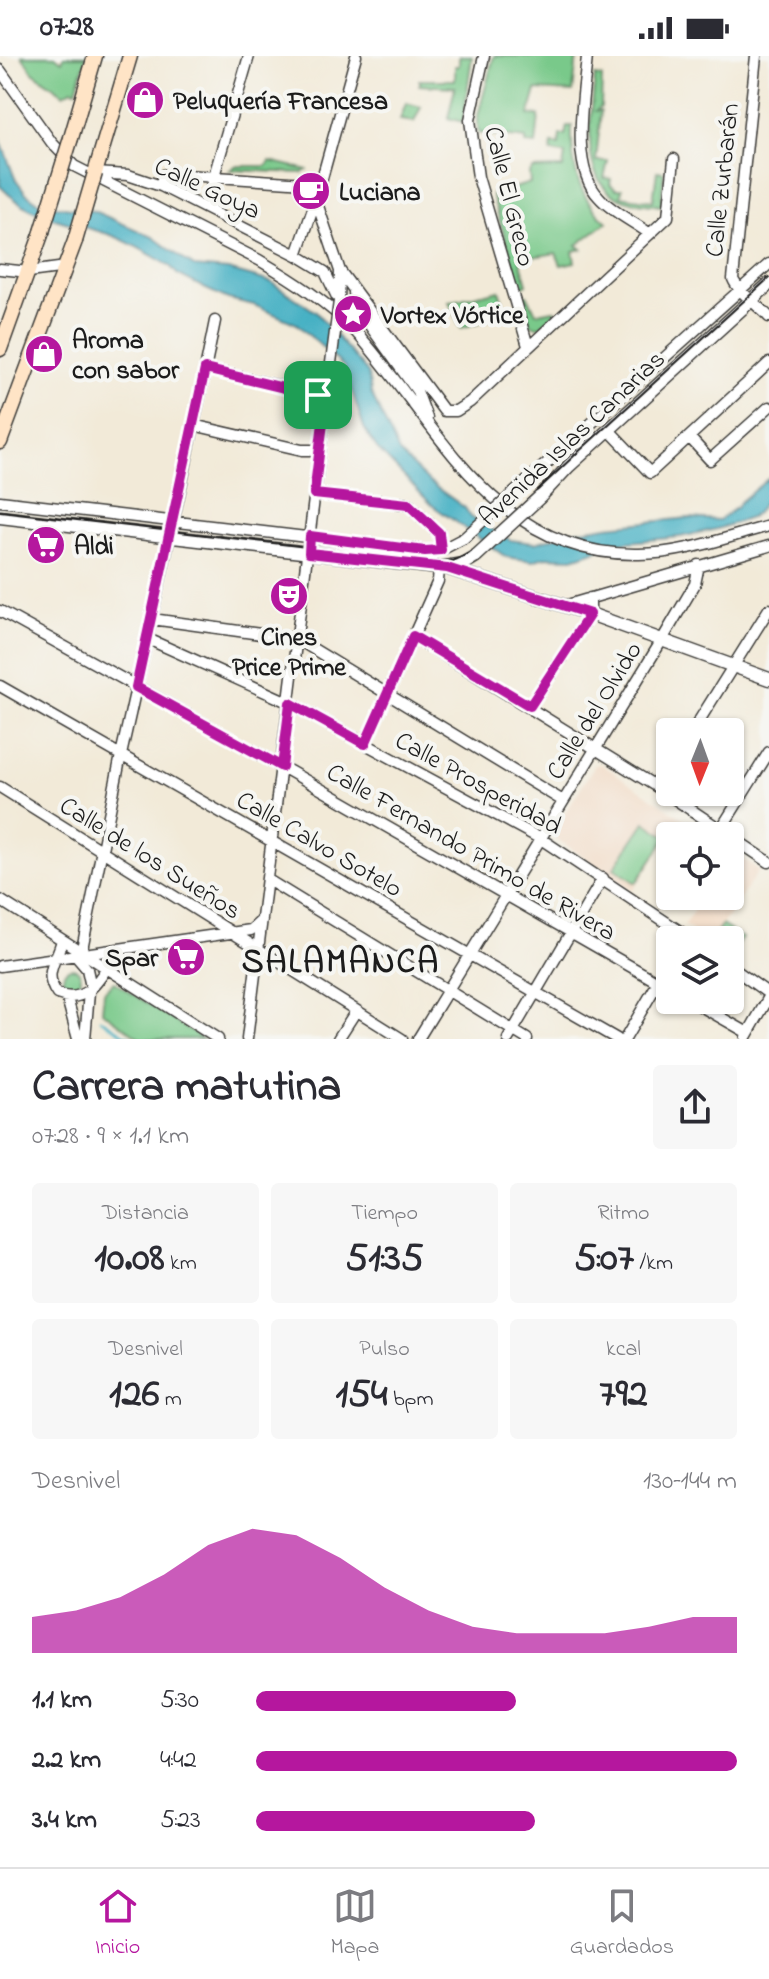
<!DOCTYPE html>
<html lang="es">
<meta charset="utf-8">
<style>
body{margin:0;font-family:"Indie Flower",sans-serif;background:#f7f7f7;color:#2b2b33;height:100vh;display:flex;flex-direction:column;font-size:30px;white-space:nowrap}
*{box-sizing:border-box;margin:0}
p{font-size:26px;color:#7c7c81}
.icon{flex:none;width:44px;height:44px;fill:none;stroke:currentColor;stroke-width:2;stroke-linecap:round;stroke-linejoin:round}
.map{position:relative;height:983px;overflow:hidden}
.sheet{display:flex;flex-direction:column;background:#fff;flex:1}
.sheet>*{flex:none}
.needle{width:52px;rotate:181deg}
.tools{position:absolute;left:656px;top:662px;display:grid;gap:16px}
.tools a{display:grid;place-items:center;width:88px;height:88px;border-radius:8px;background:#fff;box-shadow:0 2px 6px #0004;font-size:40px}
.pin{position:absolute;display:grid;place-items:center;width:68px;height:68px;color:#fff;margin:-34px;border-radius:16px;box-shadow:0 4px 12px #0006}
.round{display:grid;place-items:center;flex:none;width:84px;height:84px;border-radius:8px;background:#f7f7f7}
.overview{display:flex;align-items:center;justify-content:space-between;height:136px;padding:0 32px}
h1{font-size:44px;font-weight:700;line-height:60px}
.metrics{display:grid;grid-template-columns:repeat(3,1fr);gap:12px;height:136px;padding:8px 32px}
.metrics div{display:grid;align-content:center;border-radius:8px;background:#f7f7f7;text-align:center}
.metrics b{font-size:40px;font-weight:700}
.metrics small{font-size:22px;font-weight:400}
.metrics p{font-size:22px}
.chart{height:224px;padding:16px 32px}
.chart p{display:flex;justify-content:space-between}
.chart svg{width:100%;height:144px;margin-top:8px;fill:#b5179e;opacity:.7}
ul{padding:0 32px;list-style:none;font-size:26px}
li{display:grid;grid-template-columns:128px 96px 1fr;align-items:center;height:60px}
li i{height:20px;border-radius:10px;background:#b5179e}
.status{display:flex;justify-content:space-between;align-items:center;height:56px;padding:0 40px;background:#fff;direction:ltr}
.status svg{height:22px;fill:currentColor}
.dock{display:flex;justify-content:space-around;align-items:center;height:112px;border-top:2px solid #e1e1e2;background:#fff;font-size:22px;color:#7c7c81}
.dock a{display:grid;justify-items:center;gap:4px}
.dock .current{color:#b5179e}
.map>svg:first-child{display:block}
.built{fill:#f1d5bd}
.green{fill:#79c98a;stroke:#4a7253;stroke-width:2}
.water{fill:#46b1c4;stroke:#316670;stroke-width:2}
.lines{fill:none;stroke-linecap:round;stroke-linejoin:round}
.stream{stroke:#46b1c4;stroke-width:3}
.minor-casing{stroke:#3c3b38;stroke-width:13}
.tertiary-casing{stroke:#3c3b38;stroke-width:15}
.secondary-casing{stroke:#3c3b38;stroke-width:17}
.minor{stroke:#fff;stroke-width:10}
.tertiary{stroke:#fff;stroke-width:12}
.secondary{stroke:#ffe4c6;stroke-width:14}
.tram{stroke:#1c1c1c;stroke-width:2}
.minor-bridge-casing{stroke:#3c3b38;stroke-width:13;stroke-linecap:butt}
.tertiary-bridge-casing{stroke:#3c3b38;stroke-width:15;stroke-linecap:butt}
.secondary-bridge-casing{stroke:#3c3b38;stroke-width:17;stroke-linecap:butt}
.minor-bridge{stroke:#fff;stroke-width:10}
.tertiary-bridge{stroke:#fff;stroke-width:12}
.secondary-bridge{stroke:#ffe4c6;stroke-width:14}
.route-casing{stroke:#fff;stroke-width:16}
.route{stroke:#b5179e;stroke-width:10}
.labels{text-anchor:middle;stroke-width:8;stroke-linejoin:round;paint-order:stroke}
.poi-label{font-size:26px;font-weight:bold;fill:#1c1c1c;stroke:#f6f6f2;text-anchor:start}
.street-label{font-size:26px;fill:#1c1c1c;stroke:#f6f6f2}
.district-label{font-size:34px;font-weight:bold;letter-spacing:2px;fill:#1c1c1c;stroke:#f6f6f2}
</style>
<div class="status"><b>07:28</b><svg viewBox="0 0 49 12"><path d="M0 12V9h3v3zM5 12V6h3v6zM10 12V3h3v9zM15 12V0h3v12zM26 1h20v11H26zM47 4h2v5h-2z"/></svg></div>
<div class="map">
<svg width="769" height="983" viewBox="0 0 769 983">
<rect width="100%" height="100%" fill="#f6f6f2"/>
<filter id="ink" filterUnits="userSpaceOnUse"><feTurbulence type="fractalNoise" baseFrequency=".0125" numOctaves="2"/><feDisplacementMap in="SourceGraphic" scale="16" xChannelSelector="R" yChannelSelector="G"/><feConvolveMatrix kernelMatrix="1 2 1 2 8 2 1 2 1" color-interpolation-filters="sRGB"/></filter>
<filter id="wash" filterUnits="userSpaceOnUse"><feTurbulence type="fractalNoise" baseFrequency=".006" numOctaves="4" result="noise"/><feDisplacementMap in="SourceGraphic" scale="32" xChannelSelector="R" yChannelSelector="G"/><feGaussianBlur stdDeviation="1.8" result="paint"/><feColorMatrix in="noise" values="0 0 0 0 0 0 0 0 0 0 0 0 0 0 0 0 0 1.4 0 .05"/><feComposite in="paint" operator="in"/></filter>
<g filter="url(#wash)">
<rect width="100%" height="100%" fill="#f2ead8"/>
<path class="built" d="M601,708L684,763L680,765L633,834L554,781L553,776L595,709Z
M732,796L759,814L712,884H707L684,869L703,840H730V800Z"/>
<path class="green" d="M22,0H55L62,5L64,0H87L76,34L72,33L64,38L33,16Z
M459,0H472L463,66L448,62L455,31L419,29V24H455V10H459Z
M494,0H577L573,36L536,34L529,59L539,60L536,89L526,88V83L478,77V59Z
M595,20L602,21L601,51L596,55H601L596,105H608L604,122L611,123L610,128L616,133H622L621,140L653,145L657,115L664,116L661,150C646,148 625,147 612,138C578,113 593,56 595,20Z
M406,47L421,51L414,66L400,64Z
M567,70H572C571,109 577,140 607,166L577,189L582,193L573,195L575,206L561,209L556,197L520,203L527,228L520,232L492,139L530,127L529,117L533,113L563,112L565,98L551,96L552,88L559,89L560,79H565Z
M270,105L307,114L302,117L230,114L235,110H267Z
M499,234L507,258L461,272L449,246Z
M522,239H527L536,257L555,254L556,258L539,271L530,268Z
M645,766L667,781L636,827L614,812Z
M722,869L742,882L735,892L730,889V884H722L715,879Z
M63 921a9 9 0 1 1 18 0a9 9 0 1 1-18 0Z
M114,926L203,983H141L102,955L104,935Z"/>
<path class="water" d="M0,83L15,122L26,137L41,148L94,155L153,181L194,211L228,214L271,226L316,256L368,317L371,337L399,397L429,426L465,452L471,461L510,484L535,487L576,475L607,470L689,462L719,464L736,452L739,447L769,422V439L758,455L750,462L717,473L680,481L618,487L573,502L544,501L533,505L506,501L433,450L377,393L364,372L344,311L297,268L254,249L228,243L206,233L177,218L170,210C151,199 129,185 108,178C67,165 31,163 0,130Z"/>
<g class="lines">
<path class="stream" d="M100,963L132,983"/>
</g>
</g>
<g filter="url(#ink)">
<g class="lines">
<defs>
<path id="minor" d="M484,0L470,64L478,121L528,290
M587,0C584,40 569,110 599,141C612,156 634,166 650,178
M756,0L733,223C738,236 758,249 769,261
M0,14L52,87L74,110L259,204C293,224 329,247 356,276C439,369 494,501 639,498C683,498 727,481 769,470
M95,117L128,119L161,130L297,199L325,216L339,245
M161,130L163,119L171,118L320,128
M316,144L340,215L339,245
M210,154V136L214,120L249,0
M297,199L316,144L356,0
M0,213L29,216L66,211
M340,215L444,355H456L470,346L668,161L674,103
M354,236L355,249L417,335L427,362
M205,313L318,339L328,333
M193,369L302,394H319
M609,374L650,417L769,307
M689,381L710,404L769,351
M527,425L769,208
M314,438L408,448L439,477L441,494
M0,445L425,495L441,494L464,482
M564,550L769,490
M0,555L291,716L670,933
M152,563L297,583L563,745
M413,580L657,731L769,806
M148,583L290,647L541,783L693,884
M0,630L617,983
M530,650L590,558V542
M692,676L769,553
M365,688L438,525L439,512
M0,731L402,983
M657,731L670,710
M721,773L769,696
M268,824L527,983
M0,844L218,983
M62,884C57,905 42,917 57,938C90,951 103,916 119,893
M81,898L121,699L185,412L215,265
M75,899L87,913L91,931
M0,910L251,874L262,864
M730,910L769,938
M67,942L78,983
M690,944L748,977
M746,981L769,941
M85,983L89,936
M247,983L328,330
M338,983L356,955
M418,983L662,584L695,528L699,509
M508,983L603,822
M625,983L670,906"/>
<path id="tertiary" d="M540,441L569,410L769,228
M0,461L439,512L463,508L476,500
M447,512L590,558L769,623"/>
<path id="secondary" d="M71,82L95,0
M95,117L130,0
M0,293L42,176
M0,386L75,185"/>
</defs>
<use href="#minor" class="minor-casing"/>
<use href="#tertiary" class="tertiary-casing"/>
<use href="#secondary" class="secondary-casing"/>
<use href="#minor" class="minor"/>
<use href="#tertiary" class="tertiary"/>
<use href="#secondary" class="secondary"/>
<path class="tram" d="M0,455L426,505H453L472,496L575,399L769,222"/>
<defs>
<path id="minor-bridge" d="M328,330L339,245
M464,482L527,425"/>
<path id="tertiary-bridge" d="M476,500L540,441"/>
<path id="secondary-bridge" d="M42,176L71,82
M75,185L95,117"/>
</defs>
<use href="#minor-bridge" class="minor-bridge-casing"/>
<use href="#tertiary-bridge" class="tertiary-bridge-casing"/>
<use href="#secondary-bridge" class="secondary-bridge-casing"/>
<use href="#minor-bridge" class="minor-bridge"/>
<use href="#tertiary-bridge" class="tertiary-bridge"/>
<use href="#secondary-bridge" class="secondary-bridge"/>
</g>
</g>
<g class="lines" filter="url(#ink)">
<defs>
<path id="route" d="M205,313L321,341L325,351L314,438L408,448L439,477L441,494L425,495L310,480L309,497L447,512L590,558L530,650L413,580L365,688L290,647L282,711L136,631Z"/>
</defs>
<use href="#route" class="route-casing"/>
<use href="#route" class="route"/>
</g>
<defs>
<symbol id="shop-disc" viewBox="-11 -11 22 22"><circle r="9.5" fill="#b5179e" stroke="#f6f6f2"/><path d="M-5-2.5h2.3a2.7 3.5 0 0 1 5.4 0H5L5.5 6h-11ZM-1.5-2.5h3a1.5 2.3 0 0 0-3 0Z" fill="#fff"/></symbol>
<symbol id="cafe-disc" viewBox="-11 -11 22 22"><circle r="9.5" fill="#b5179e" stroke="#f6f6f2"/><path d="M-5.5-4.5H6V0H3Q3 3.5 0 3.5H-2.5Q-5.5 3.5-5.5 0ZM3-3.2v2h1.7v-2ZM-6 4.5H4V6H-6Z" fill="#fff"/></symbol>
<symbol id="sight-disc" viewBox="-11 -11 22 22"><circle r="9.5" fill="#b5179e" stroke="#f6f6f2"/><path d="M0-6L1.8-2.2L6-1.7L2.9 1.2L3.7 5.4L0 3.3L-3.7 5.4L-2.9 1.2L-6-1.7L-1.8-2.2Z" fill="#fff"/></symbol>
<symbol id="supermarket-disc" viewBox="-11 -11 22 22"><circle r="9.5" fill="#b5179e" stroke="#f6f6f2"/><path d="M-6-5.5h2.5l.6 2H6L4.5 2H-2.5L-4.4-4H-6ZM-1.5 3.2a1.3 1.3 0 1 0 .1 0ZM3 3.2a1.3 1.3 0 1 0 .1 0Z" fill="#fff"/></symbol>
<symbol id="theatre-disc" viewBox="-11 -11 22 22"><circle r="9.5" fill="#b5179e" stroke="#f6f6f2"/><path d="M-5-5.5Q0-4 5-5.5V0Q5 5 0 6Q-5 5-5 0ZM-3.3-2.5H-1v1.5H-3.3ZM1-2.5H3.3v1.5H1ZM-2.8 1Q0 5.5 2.8 1Z" fill="#fff"/></symbol>
</defs>
<g fill-rule="evenodd">
<use href="#shop-disc" x="123" y="22" width="44" height="44"/>
<use href="#cafe-disc" x="289" y="113" width="44" height="44"/>
<use href="#sight-disc" x="331" y="236" width="44" height="44"/>
<use href="#shop-disc" x="22" y="276" width="44" height="44"/>
<use href="#supermarket-disc" x="24" y="467" width="44" height="44"/>
<use href="#theatre-disc" x="267" y="518" width="44" height="44"/>
<use href="#supermarket-disc" x="164" y="879" width="44" height="44"/>
</g>
<g class="labels">
<g class="poi-label">
<text x="173" y="53">Peluquería Francesa</text>
<text x="339" y="144">Luciana</text>
<text x="381" y="267">Vortex Vórtice</text>
<text x="72" y="292">Aroma<tspan x="72" dy="30">con sabor</tspan></text>
<text x="74" y="498">Aldi</text>
<text x="289" y="589" text-anchor="middle">Cines<tspan x="289" dy="30">Price Prime</tspan></text>
<text x="158" y="910" text-anchor="end">Spar</text>
</g>
<g class="street-label">
<text transform="translate(721 124) rotate(-84)" y="9">Calle Zurbarán</text>
<text transform="translate(208 131) rotate(25)" y="9">Calle Goya</text>
<text transform="translate(511 140) rotate(76)" y="9">Calle El Greco</text>
<text transform="translate(571 381) rotate(-43)" y="9">Avenida Islas Canarias</text>
<text transform="translate(593 654) rotate(-58)" y="9">Calle del Olvido</text>
<text transform="translate(479 726) rotate(29)" y="9">Calle Prosperidad</text>
<text transform="translate(320 787) rotate(30)" y="9">Calle Calvo Sotelo</text>
<text transform="translate(472 795) rotate(30)" y="9">Calle Fernando Primo de Rivera</text>
<text transform="translate(151 801) rotate(32)" y="9">Calle de los Sueños</text>
</g>
<g class="district-label">
<text x="341" y="916">SALAMANCA</text>
</g>
</g>
</svg>
<div class="tools">
<a><svg class="needle" viewBox="-14 -14 28 28"><path d="M0-13l5 13h-10z" fill="#e53935"/><path d="M0 13l5-13h-10z" fill="#7c7c81"/></svg></a>
<a><svg class="icon" aria-label="locate" viewBox="0 0 24 24"><circle cx="12" cy="12" r="6"/><path d="M12 2v4M12 18v4M2 12h4M18 12h4"/></svg></a>
<a><svg class="icon" aria-label="layers" viewBox="0 0 24 24"><path d="M12 4l9 5-9 5-9-5zM3 14l9 5 9-5"/></svg></a>
</div>
<div class="pin" style="left:318px;top:339px;background:#1e9e55"><svg class="icon" aria-label="arrive" viewBox="0 0 24 24"><path d="M6 21V4h12l-3 4 3 4H6"/></svg></div>
</div>
<section class="sheet">
<div class="overview"><div><h1>Carrera matutina</h1><p>07:28 · 9 × 1.1 km</p></div><a class="round"><svg class="icon" aria-label="share" viewBox="0 0 24 24"><path d="M12 15V3M7 8l5-5 5 5M5 13v7h14v-7"/></svg></a></div>
<div class="metrics">
<div><p>Distancia</p><b>10.08<small> km</small></b></div>
<div><p>Tiempo</p><b>51:35</b></div>
<div><p>Ritmo</p><b>5:07<small> /km</small></b></div>
</div>
<div class="metrics">
<div><p>Desnivel</p><b>126<small> m</small></b></div>
<div><p>Pulso</p><b>154<small> bpm</small></b></div>
<div><p>kcal</p><b>792</b></div>
</div>
<div class="chart"><p><span>Desnivel</span>130–144 m</p>
<svg viewBox="0 0 160 44" preserveAspectRatio="none"><path d="M0 44V33L10 31L20 27L30 20L40 11L50 6L60 8L70 15L80 24L90 31L100 36L110 38L120 38L130 38L140 36L150 33L160 33V44z"/></svg>
</div>
<ul>
<li><b>1.1 km</b>5:30<i style="width:54%"></i></li>
<li><b>2.2 km</b>4:42<i style="width:100%"></i></li>
<li><b>3.4 km</b>5:23<i style="width:58%"></i></li>
</ul>
</section>
<nav class="dock">
<a class="current"><svg class="icon" aria-label="home" viewBox="0 0 24 24"><path d="M3 11l9-7 9 7M6 9v11h12V9"/></svg>Inicio</a>
<a><svg class="icon" aria-label="map" viewBox="0 0 24 24"><path d="M3 6l6-2 6 2 6-2v14l-6 2-6-2-6 2zM9 4v14M15 6v14"/></svg>Mapa</a>
<a><svg class="icon" aria-label="saved" viewBox="0 0 24 24"><path d="M7 4h10v16l-5-4-5 4z"/></svg>Guardados</a>
</nav>
